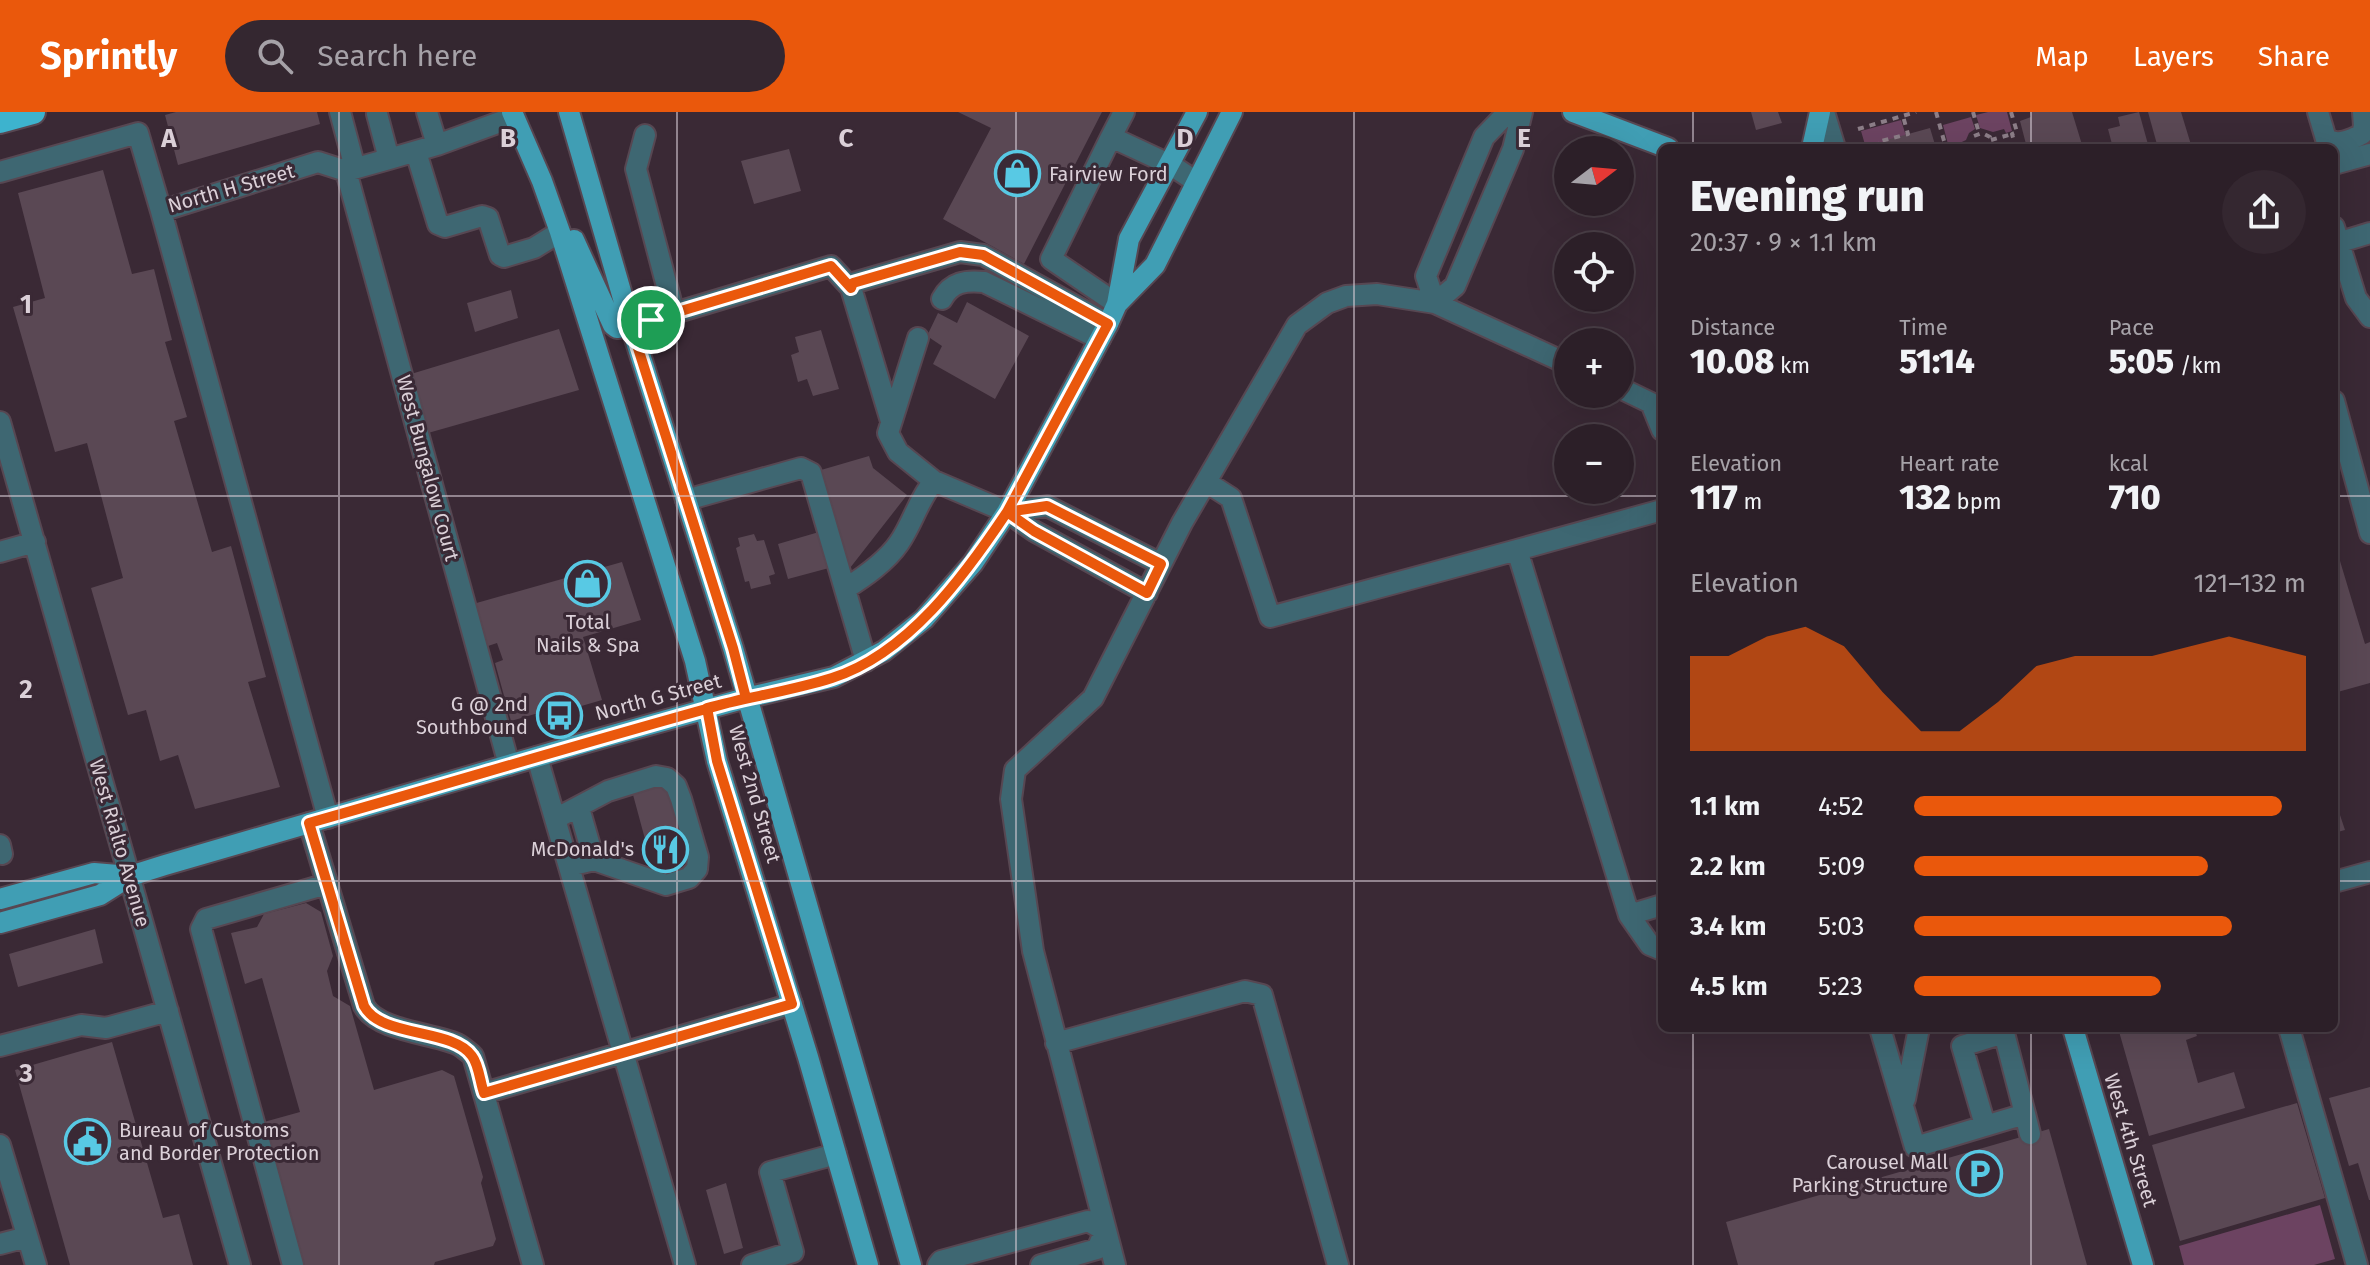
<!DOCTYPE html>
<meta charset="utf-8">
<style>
body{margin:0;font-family:"Fira Sans",sans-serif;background:#342730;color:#f1f3f6;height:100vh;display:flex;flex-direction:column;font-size:30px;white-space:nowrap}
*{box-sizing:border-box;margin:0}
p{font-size:26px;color:#a6a2a8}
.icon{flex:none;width:44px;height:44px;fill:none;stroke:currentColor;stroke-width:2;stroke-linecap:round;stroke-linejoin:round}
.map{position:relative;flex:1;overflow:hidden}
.side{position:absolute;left:1658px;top:32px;width:680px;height:888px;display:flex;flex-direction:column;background:#2c1f28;border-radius:12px;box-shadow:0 8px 32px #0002,0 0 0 2px #483d45}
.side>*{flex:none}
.needle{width:52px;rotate:74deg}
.controls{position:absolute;left:1554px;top:24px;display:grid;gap:16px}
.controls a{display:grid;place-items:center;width:80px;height:80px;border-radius:50%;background:#2c1f28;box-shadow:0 8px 32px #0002,0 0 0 2px #483d45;font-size:40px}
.pin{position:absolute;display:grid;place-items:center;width:68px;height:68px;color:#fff;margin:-34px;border:4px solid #fff;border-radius:50%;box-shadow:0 2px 8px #0007}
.round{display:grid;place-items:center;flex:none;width:84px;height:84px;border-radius:42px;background:#342730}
.overview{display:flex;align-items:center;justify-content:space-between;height:136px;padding:0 32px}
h1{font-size:44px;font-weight:800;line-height:60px}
.figures{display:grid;grid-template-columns:repeat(3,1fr);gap:12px;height:136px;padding:8px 32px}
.figures div{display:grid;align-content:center}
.figures b{font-size:34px;font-weight:800}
.figures small{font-size:22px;font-weight:400}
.figures p{font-size:22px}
.chart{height:224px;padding:16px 32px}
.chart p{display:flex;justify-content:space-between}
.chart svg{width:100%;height:144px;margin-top:8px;fill:#ea580c;opacity:.7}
ul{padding:0 32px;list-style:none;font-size:26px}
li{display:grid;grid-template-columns:128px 96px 1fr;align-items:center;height:60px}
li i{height:20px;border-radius:10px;background:#ea580c}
header{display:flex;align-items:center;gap:48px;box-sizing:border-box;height:112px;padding:0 40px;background:#ea580c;color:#fff}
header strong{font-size:38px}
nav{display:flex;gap:44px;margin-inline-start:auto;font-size:28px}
.search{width:560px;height:72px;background:#342730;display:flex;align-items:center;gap:20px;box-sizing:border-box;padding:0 28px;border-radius:44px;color:#a6a2a8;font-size:30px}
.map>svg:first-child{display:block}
.green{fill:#6c4361}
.building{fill:#5a4854}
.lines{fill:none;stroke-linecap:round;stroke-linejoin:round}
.minor-casing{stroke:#574752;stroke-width:24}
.major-casing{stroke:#574752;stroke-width:24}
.highway-casing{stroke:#574752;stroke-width:28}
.path{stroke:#8c7e88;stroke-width:4;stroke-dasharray:6 6;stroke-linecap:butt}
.minor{stroke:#3e6772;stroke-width:20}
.major{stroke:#409eb4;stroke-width:20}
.highway{stroke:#3db3ce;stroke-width:24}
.route-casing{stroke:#fff;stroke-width:16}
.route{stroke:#ea580c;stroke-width:10}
.grid{fill:none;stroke:#dbd0d8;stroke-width:2;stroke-opacity:0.55}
.labels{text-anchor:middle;stroke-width:6;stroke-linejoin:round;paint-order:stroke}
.poi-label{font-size:20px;fill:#dbd0d8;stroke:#3a2935;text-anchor:end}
.street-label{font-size:20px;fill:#dbd0d8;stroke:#3a2935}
.grid-label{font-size:26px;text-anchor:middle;font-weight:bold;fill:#dbd0d8;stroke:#3a2935;stroke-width:6;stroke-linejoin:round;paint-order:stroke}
</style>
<header>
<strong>Sprintly</strong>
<div class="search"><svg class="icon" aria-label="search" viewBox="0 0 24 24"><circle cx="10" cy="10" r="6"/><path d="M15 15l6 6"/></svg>Search here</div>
<nav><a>Map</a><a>Layers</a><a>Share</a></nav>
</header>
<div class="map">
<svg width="2370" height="1153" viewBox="0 0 2370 1153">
<rect width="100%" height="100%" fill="#3a2935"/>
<path class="green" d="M1988,0H2007L2012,19L2006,21L2004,17L1993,20L1980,16L1976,3Z
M1971,5L1975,17L1969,21L1966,28L1949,36L1943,13Z
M1901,8L1906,24L1877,32V36H1866L1861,19Z
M2320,1093L2335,1147L2314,1153H2184L2179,1134Z"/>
<path class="building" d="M176,0H317L320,12L178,53L165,3Z
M958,0H1102L1024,152L943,107L991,16Z
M1751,0H1778L1782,11L1756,18Z
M2030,0H2072L2083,36H2027L2020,9L2031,5Z
M2139,0L2149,36H2113L2108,17L2120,14L2118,5Z
M2148,0H2181L2192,36H2158Z
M1930,16L1936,36H1885L1883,29Z
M789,37L801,79L754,92L741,49Z
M103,58L132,162L154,157L172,228L165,230L187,305L174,309L212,440L231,434L266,565L248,570L280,675L195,697L178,643L160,649L146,598L128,603L91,476L123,466L87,331L55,340L13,195L45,186L18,81Z
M511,178L518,206L475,220L467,191Z
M967,190L1029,224L995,287L933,252L942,234L927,224L938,201L957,211Z
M559,217L579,278L428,321L411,262Z
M821,218L839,277L813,284L807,267L798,270L791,243L799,240L795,225Z
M869,344L873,356L907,383L850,456L821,358Z
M819,420L829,456L788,467L778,432Z
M754,422L757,429L764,428L775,462L769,464L771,472L751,477L749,469L745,470L736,436L740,434L738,426Z
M2334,429L2365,532L2370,530V571L2334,581Z
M622,450L641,508L583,525L602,588L578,595L576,590L511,609L495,551L503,548L497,531L485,535L473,492Z
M665,671L671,692L677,690L691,742L652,753L632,679Z
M2334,685L2345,718L2334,721Z
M306,791L321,800L333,844L327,859L333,884L350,894L374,978L442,958L454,964L483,1065L481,1071L496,1127L493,1134L435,1150L434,1153H304L264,1010L300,1000L262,866L245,872L231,821L257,815L264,802Z
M95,817L103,851L18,875L9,842Z
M2118,916H2194L2197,924L2186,928L2198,971L2234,960L2245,996L2149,1024Z
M112,930L163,1106L179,1102L193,1153H70L15,958Z
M2370,975V1088H2369L2358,1051L2349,1054L2329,986Z
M2297,991L2325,1086L2180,1129L2152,1033Z
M2049,1017L2087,1153H1738L1726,1110Z
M726,1071L743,1136L724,1142L706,1078Z"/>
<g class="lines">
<defs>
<path id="minor" d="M340,0L355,56
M427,0L437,33
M1124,0L1111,25L1171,53L1195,69
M1824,0L1835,36
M2318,0L2326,27C2338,34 2351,28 2362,22L2364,14L2363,0
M377,2L389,47
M645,23L636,57L674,201
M1111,25L1051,147L1117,192
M416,40L438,112L445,115L482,104L488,106L500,143L504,145L534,136L560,120
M2334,52L2370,42
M346,59L509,653
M0,60L138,21L161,99L318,50L346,59L389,47L437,33L514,5
M161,99L328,706
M2334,115L2356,186L2370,205
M2334,132L2370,121
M942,187C951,170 966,168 984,170L1100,227
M1435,191L1426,164L1484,25L1508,0
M1435,191L1455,174L1513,37L1522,0
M631,214L831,154L851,176
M918,226L888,321L898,340L934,369L1007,400L1034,419L1147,481
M1620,276L1651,291L1662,318
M2334,289L2370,421
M891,309L851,176L853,171L960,140L983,143L1108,212
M0,310L240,1153
M1206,370L1231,386L1270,505L1517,438
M686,388L801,356L811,361L866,549
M1662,398L1517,438L1629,803L1662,793
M1007,400L1047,394L1161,452
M0,440L35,430
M845,477C864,465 886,450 899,431C913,411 918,388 934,369
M537,645L685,1153
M579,696L594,748
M555,707L608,679L656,664L667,666L676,674L681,687L698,745L697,757L689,766L666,773L594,748L569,754
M309,711L364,894C378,919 432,921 457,932C463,935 468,940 473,944L533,1153
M0,733L2,742
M2334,770L2370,760
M1629,803L1650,833L1662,838
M1880,916L1915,1035L2025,1002L2004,921L1962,934L1985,1013
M2289,916L2357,1153
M1056,931L1245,879L1262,883L1338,1153
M0,934L81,913L106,916L168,899
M484,981L792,892
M1905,987L1919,916
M2025,1002L2030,1022
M0,1033L36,1153
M0,1132L27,1125
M293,1153L201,817L206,807L327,772
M752,1153L793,1140L770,1060L836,1042
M938,1153L941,1149L1088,1109L1105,1119L1097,1137L1041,1153
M1115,1153L1033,839L1011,687L1015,658L1093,586L1182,411L1297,213L1327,191L1346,184L1377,182L1435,191L1568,252"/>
<path id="major" d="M512,0L542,69L560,120L695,549L717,649L808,945L868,1153
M569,0L631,214L733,536L911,1153
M1573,0L1668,36
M1812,36L1820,0
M574,128L613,213L617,216L631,214
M1117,192L1155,153L1232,0
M0,787L94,761L130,764
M0,811L100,783L130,764L165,753L591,629L746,586L834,565L884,539L924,507L973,451L1007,400L1108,212L1117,192L1129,127L1197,0
M2073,916L2143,1153"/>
<path id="highway" d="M0,9L33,0"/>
</defs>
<use href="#minor" class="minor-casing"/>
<use href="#major" class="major-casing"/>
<use href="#highway" class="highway-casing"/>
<path class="path" d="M1936,0L1946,36
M1973,0L1979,21
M2011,0L2017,20L2012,22L2016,36
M1858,17L1916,0
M1991,28L2012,22
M1879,36L1877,30L1908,22L1903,4
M1962,36L1972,33
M1974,36V24L1982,21L1990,25V36"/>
<use href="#minor" class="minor"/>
<use href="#major" class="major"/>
<use href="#highway" class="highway"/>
</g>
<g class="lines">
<defs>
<path id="route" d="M651,208L631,214L733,536L746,586C599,626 454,670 309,711L364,894C381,926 453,916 472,944C479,953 480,970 484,981L792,892L717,649L707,596C748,585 791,579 832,566C908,542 965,463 1007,400L1034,419L1147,481L1161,452L1047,394L1007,400L1108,212L983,143L960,140L853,171L851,176L831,154L651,208"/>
</defs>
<use href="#route" class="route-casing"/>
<use href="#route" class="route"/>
</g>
<path class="grid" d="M339,0V1153M677,0V1153M1016,0V1153M1354,0V1153M1693,0V36M2031,0V36M0,384H1662M2334,384H2370M0,769H1662M2334,769H2370M1693,916V1153M2031,916V1153"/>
<defs>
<symbol id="shop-ring" viewBox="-11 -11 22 22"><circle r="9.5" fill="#3a2935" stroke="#58c9e4" stroke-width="1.5"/><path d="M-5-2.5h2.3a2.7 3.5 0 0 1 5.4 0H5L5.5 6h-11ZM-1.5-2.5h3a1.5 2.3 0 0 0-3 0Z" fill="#58c9e4"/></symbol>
<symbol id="bus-ring" viewBox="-11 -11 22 22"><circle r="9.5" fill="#3a2935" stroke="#58c9e4" stroke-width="1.5"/><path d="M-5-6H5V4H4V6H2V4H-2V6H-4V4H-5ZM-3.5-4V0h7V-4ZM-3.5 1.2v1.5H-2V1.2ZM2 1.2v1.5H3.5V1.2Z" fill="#58c9e4"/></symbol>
<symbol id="restaurant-ring" viewBox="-11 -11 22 22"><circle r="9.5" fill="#3a2935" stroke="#58c9e4" stroke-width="1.5"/><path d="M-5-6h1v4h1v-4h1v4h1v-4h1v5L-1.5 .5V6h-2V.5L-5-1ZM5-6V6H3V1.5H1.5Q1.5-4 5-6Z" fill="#58c9e4"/></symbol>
<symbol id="civic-ring" viewBox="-11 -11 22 22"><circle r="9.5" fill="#3a2935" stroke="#58c9e4" stroke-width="1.5"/><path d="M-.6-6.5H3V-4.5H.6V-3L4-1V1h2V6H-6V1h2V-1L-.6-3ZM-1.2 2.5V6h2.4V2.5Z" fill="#58c9e4"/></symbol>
<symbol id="parking-ring" viewBox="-11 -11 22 22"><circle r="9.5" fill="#3a2935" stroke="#58c9e4" stroke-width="1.5"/><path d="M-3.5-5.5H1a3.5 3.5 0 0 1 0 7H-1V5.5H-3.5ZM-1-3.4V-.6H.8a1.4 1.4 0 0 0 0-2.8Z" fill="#58c9e4"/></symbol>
</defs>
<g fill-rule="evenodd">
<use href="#shop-ring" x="992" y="36" width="51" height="51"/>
<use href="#shop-ring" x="562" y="446" width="51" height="51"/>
<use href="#bus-ring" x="534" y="578" width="51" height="51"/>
<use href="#restaurant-ring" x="640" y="712" width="51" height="51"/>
<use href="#civic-ring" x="62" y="1004" width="51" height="51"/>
<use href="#parking-ring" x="1954" y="1036" width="51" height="51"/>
</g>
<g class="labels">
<g class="poi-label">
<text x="1049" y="69" text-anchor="start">Fairview Ford</text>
<text x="588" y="517" text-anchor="middle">Total<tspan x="588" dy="23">Nails &amp; Spa</tspan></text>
<text x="528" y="599">G @ 2nd<tspan x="528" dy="23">Southbound</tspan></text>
<text x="634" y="744">McDonald's</text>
<text x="119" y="1025" text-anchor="start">Bureau of Customs<tspan x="119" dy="23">and Border Protection</tspan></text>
<text x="1948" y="1057">Carousel Mall<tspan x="1948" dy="23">Parking Structure</tspan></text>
</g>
<g class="street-label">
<text transform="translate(231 76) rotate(-16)" y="7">North H Street</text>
<text transform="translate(428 356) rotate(75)" y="7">West Bungalow Court</text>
<text transform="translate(658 585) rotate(-15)" y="7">North G Street</text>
<text transform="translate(755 682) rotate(74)" y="7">West 2nd Street</text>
<text transform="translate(120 731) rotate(74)" y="7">West Rialto Avenue</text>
<text transform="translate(2131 1028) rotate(73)" y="7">West 4th Street</text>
</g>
</g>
<g class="grid-label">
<text x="169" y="35">A</text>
<text x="508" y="35">B</text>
<text x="846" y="35">C</text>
<text x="1185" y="35">D</text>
<text x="1524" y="35">E</text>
<text x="26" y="201">1</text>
<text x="26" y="586">2</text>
<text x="26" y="970">3</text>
</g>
</svg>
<div class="controls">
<a><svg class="needle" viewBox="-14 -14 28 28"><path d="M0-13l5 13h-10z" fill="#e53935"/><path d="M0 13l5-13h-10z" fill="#a6a2a8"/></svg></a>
<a><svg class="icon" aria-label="locate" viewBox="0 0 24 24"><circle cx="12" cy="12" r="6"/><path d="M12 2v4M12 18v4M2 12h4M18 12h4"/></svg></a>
<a>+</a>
<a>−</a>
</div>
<div class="pin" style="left:651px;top:208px;background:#1e9e55"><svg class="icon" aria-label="arrive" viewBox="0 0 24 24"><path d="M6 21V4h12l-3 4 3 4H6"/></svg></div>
<section class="side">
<div class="overview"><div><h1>Evening run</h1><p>20:37 · 9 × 1.1 km</p></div><a class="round"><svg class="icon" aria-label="share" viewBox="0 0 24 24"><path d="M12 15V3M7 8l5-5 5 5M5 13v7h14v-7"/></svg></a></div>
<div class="figures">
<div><p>Distance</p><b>10.08<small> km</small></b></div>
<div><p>Time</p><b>51:14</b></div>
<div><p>Pace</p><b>5:05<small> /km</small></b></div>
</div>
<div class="figures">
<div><p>Elevation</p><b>117<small> m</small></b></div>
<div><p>Heart rate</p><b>132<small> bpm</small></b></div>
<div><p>kcal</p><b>710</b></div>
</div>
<div class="chart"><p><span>Elevation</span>121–132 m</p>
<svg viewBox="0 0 160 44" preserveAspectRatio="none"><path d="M0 44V15L10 15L20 9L30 6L40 12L50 26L60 38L70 38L80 29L90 18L100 15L110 15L120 15L130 12L140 9L150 12L160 15V44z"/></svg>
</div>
<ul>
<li><b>1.1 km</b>4:52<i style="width:94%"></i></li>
<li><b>2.2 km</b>5:09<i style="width:75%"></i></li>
<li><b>3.4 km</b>5:03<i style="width:81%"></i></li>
<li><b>4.5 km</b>5:23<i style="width:63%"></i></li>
</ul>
</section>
</div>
